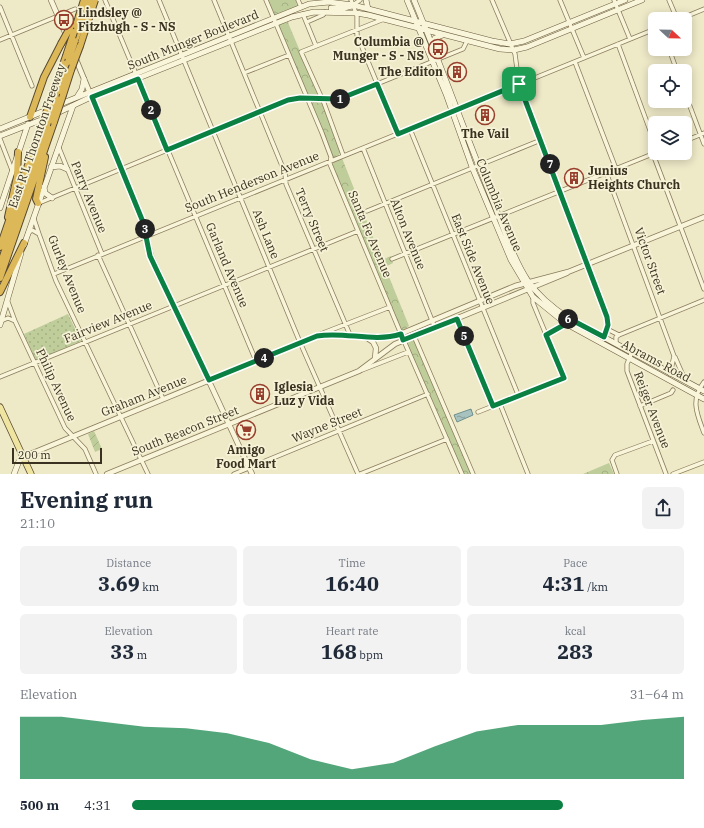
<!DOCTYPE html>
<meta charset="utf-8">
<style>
body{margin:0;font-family:"IBM Plex Serif",serif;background:#f2f2f3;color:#1f2937;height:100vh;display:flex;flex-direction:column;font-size:15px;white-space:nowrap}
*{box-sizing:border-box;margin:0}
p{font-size:13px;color:#747a83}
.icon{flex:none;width:22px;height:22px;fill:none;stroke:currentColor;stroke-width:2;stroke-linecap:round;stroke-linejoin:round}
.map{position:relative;height:474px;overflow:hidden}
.sheet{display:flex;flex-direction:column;background:#fff;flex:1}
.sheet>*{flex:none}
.needle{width:26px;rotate:112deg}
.buttons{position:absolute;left:648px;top:12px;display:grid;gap:8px}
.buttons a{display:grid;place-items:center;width:44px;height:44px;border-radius:6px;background:#fff;box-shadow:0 2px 10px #0003;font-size:20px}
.scale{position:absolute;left:12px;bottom:10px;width:90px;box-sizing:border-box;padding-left:4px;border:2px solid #3a3120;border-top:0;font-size:11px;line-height:14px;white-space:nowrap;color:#3a3120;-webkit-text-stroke:3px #f6f2d6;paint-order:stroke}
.pin{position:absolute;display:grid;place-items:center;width:34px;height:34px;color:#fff;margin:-17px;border-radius:8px;box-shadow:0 2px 6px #0006}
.km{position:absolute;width:20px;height:20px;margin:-10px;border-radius:50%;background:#222;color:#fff;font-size:11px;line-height:20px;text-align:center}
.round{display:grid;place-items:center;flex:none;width:42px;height:42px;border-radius:6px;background:#f2f2f3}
.summary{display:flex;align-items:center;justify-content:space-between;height:68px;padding:0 20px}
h1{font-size:22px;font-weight:800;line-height:30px}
.metrics{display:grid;grid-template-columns:repeat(3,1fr);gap:6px;height:68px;padding:4px 20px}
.metrics div{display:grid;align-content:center;border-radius:6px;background:#f2f2f3;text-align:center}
.metrics b{font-size:20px;font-weight:800}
.metrics small{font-size:11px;font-weight:400}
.metrics p{font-size:11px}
.chart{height:112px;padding:8px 20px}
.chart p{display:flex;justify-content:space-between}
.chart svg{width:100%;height:72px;margin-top:4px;fill:#0b8043;opacity:.7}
ul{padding:0 20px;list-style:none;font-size:13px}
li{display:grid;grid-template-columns:64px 48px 1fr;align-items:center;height:30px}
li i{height:10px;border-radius:5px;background:#0b8043}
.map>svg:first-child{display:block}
.grass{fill:url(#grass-dots)}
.park{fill:url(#park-crowns)}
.garden{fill:url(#garden-furrows)}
.water{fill:url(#water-ripples);stroke:#6e918e}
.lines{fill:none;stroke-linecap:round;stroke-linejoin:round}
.minor-casing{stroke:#8a7c5c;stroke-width:5}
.tertiary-casing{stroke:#8a7c5c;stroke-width:6}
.secondary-casing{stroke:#6c5d3f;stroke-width:6}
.primary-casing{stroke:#584930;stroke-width:7}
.motorway-casing{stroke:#584930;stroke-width:8}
.minor{stroke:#f9f5da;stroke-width:3.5}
.tertiary{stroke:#f9f5da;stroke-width:4.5}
.secondary{stroke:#f9f5da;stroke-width:5}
.primary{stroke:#f0e5a0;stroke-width:5.5}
.motorway{stroke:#dcb859;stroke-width:6}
.motorway-bridge-casing{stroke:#584930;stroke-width:8;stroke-linecap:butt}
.motorway-bridge{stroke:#dcb859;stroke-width:6}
.route-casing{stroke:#fff;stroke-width:8}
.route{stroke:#0b8043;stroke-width:5}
.labels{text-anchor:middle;stroke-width:3.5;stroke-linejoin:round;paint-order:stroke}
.poi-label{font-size:12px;font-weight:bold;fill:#3a3120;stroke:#f6f2d6;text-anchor:start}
.street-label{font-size:12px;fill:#3a3120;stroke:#f6f2d6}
</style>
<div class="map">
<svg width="704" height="474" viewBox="0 0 704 474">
<defs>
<pattern id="grass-dots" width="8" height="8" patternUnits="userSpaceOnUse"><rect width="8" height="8" fill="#becd9a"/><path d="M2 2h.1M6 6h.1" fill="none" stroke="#a4b084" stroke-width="1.8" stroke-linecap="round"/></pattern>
<pattern id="park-crowns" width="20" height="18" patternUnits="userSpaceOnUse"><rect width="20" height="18" fill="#becd9a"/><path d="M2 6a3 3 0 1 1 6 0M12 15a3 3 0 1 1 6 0" fill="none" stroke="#a4b084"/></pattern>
<pattern id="garden-furrows" width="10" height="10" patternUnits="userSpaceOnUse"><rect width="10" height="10" fill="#becd9a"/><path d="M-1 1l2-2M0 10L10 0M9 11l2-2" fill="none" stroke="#a4b084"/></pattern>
<pattern id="water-ripples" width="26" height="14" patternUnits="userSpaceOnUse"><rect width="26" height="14" fill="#a8c2bf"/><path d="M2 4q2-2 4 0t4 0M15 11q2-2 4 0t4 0" fill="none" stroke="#8a9e9b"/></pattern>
</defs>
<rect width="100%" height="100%" fill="#eee9c7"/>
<path class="grass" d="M68,314L81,341L36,361L24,334Z"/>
<path class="park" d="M267,0H296L297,6L276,14L280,24L288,22L289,25L318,94L314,97L315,100L322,102L340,153L338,156L339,159L342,158L382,260L391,256L393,263L385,267L409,326L404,330L409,340H414L471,474H464L407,345L332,164L336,160L332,156L310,103V96H308Z
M609,463L614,474H583Z"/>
<path class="garden" d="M94,431L102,449L95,452L88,434Z"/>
<path class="water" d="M471,409L473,415L457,422L454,415Z"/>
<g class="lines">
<defs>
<path id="minor" d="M105,0L256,361
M159,0L299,340L358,474
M214,0L285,173L286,184L350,335
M266,0L322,133L331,157L330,164L401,334L462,474
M298,0L301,7
M351,0L357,16V35L398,134
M492,0L515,54L519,84L607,317L608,325L604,337
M560,0L584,58
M614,0L630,39
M669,0L677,19
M353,5L360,0
M0,7L32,86
M303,14L316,46
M680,19L704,9
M307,22L323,15L325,12
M0,40L75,9
M618,44L655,144
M669,49L677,71
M575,62L616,169
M244,73L289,55
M685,93L704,144
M410,129L519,397
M0,139L12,170
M685,141L704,133
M59,148L102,254
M363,148L435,328
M653,154L704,289
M343,155L324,103L301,52L384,19
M606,172L674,356L670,374
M39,203L288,100C307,95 326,103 345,97L463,49L467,41
M367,211L541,140
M28,233L32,230L39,234L34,219
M39,234L56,281L148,474
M98,255L163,399
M392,259L655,153
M54,274L655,29
M457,319L493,406
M1,321L8,318L15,321L8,302
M15,321L65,428L85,449L96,474
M607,329L619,335
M318,335L390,307
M546,335L565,323
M414,336L473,474
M616,343V337L619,335L704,300
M632,352L627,364V371L666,474
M675,357L685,380
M362,370L408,352
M0,377L358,231
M704,382C690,400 697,414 704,433
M500,404L528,474
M640,406L671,393L673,390
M478,412L564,378L533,303V297
M234,474L428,394
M360,474L447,439
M617,474L612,460L615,455L653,441
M673,474L704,462"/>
<path id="tertiary" d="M51,0L67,37
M75,57L143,222L151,256L252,474
M367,338L373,342L376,348L375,358
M23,457L317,336C345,331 371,341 398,335L515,286L568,272L704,217
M107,474L359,371L395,344L567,273"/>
<path id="secondary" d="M366,0L368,9
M407,0L446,94L472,167L511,260L533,297L565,323L704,399
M414,0C442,67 466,136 494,204C504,229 513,258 528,281C539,297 553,308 568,318L704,391
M331,8H344L352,6
M432,46L435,38L443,35
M77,97L82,89L84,79
M58,105L309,4L329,2L353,5L492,41L510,44L524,41L625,0
M55,114L91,97L292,17L314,12L356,13L368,15L500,49L514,50L527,47L642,0
M0,129L49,109
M0,136L46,118
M51,167L60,166L67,169
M44,187L45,193L52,198
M0,208L28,124
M24,245L73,106
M0,325L21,253
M14,474L19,461L23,457"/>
<path id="primary" d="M0,407L31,474"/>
<path id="motorway" d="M74,32L79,16
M76,38L84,15
M80,46L91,12
M63,95L71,70
M56,98L68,62
M51,99L66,56
M30,117L44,77L61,44
M38,203L36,199L45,157
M8,217L17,177L18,152
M0,247L41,127
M0,265L48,124
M0,278L54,122
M0,292L24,243"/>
</defs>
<use href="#minor" class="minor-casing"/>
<use href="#tertiary" class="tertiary-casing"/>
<use href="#secondary" class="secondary-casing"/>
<use href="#primary" class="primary-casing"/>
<use href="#motorway" class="motorway-casing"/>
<use href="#minor" class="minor"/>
<use href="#tertiary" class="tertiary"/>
<use href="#secondary" class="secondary"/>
<use href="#primary" class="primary"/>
<use href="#motorway" class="motorway"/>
<defs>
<path id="motorway-bridge" d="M91,12L95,0
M84,15L89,0
M79,16L84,0
M61,44L71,26
M66,56L74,32
M68,62L75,41
M71,70L80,46
M54,122L63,95
M47,125L56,98
M41,127L51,99"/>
</defs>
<use href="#motorway-bridge" class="motorway-bridge-casing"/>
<use href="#motorway-bridge" class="motorway-bridge"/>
</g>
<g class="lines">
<defs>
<path id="route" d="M138,79L167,150L288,100L300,98L339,99L377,84L398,134L519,84L607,317L608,325L604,337L568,318L562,326L546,335L564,378L493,406L457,319L403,340L401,334C373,343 345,331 317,336L209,380L150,256L143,222L92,97Z"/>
</defs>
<use href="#route" class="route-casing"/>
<use href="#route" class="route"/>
</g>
<defs>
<symbol id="bus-ring" viewBox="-11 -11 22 22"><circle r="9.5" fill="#f6f2d6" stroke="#983e2c" stroke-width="1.5"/><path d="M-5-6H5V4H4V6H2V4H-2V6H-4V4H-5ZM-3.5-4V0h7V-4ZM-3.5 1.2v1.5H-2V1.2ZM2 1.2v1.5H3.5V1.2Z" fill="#983e2c"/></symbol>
<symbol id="building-ring" viewBox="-11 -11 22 22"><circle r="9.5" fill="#f6f2d6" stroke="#983e2c" stroke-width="1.5"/><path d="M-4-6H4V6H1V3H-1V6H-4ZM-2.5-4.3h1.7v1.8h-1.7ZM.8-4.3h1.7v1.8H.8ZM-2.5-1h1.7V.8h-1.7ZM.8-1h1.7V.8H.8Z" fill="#983e2c"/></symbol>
<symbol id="supermarket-ring" viewBox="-11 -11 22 22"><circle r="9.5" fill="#f6f2d6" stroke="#983e2c" stroke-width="1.5"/><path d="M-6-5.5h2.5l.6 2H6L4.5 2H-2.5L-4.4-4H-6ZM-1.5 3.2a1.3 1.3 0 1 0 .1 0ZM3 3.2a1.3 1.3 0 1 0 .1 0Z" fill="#983e2c"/></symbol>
</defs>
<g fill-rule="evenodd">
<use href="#bus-ring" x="53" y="9" width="22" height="22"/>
<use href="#bus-ring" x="427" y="38" width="22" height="22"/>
<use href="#building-ring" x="446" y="61" width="22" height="22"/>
<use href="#building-ring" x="474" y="104" width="22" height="22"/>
<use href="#building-ring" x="563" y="167" width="22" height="22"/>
<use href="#building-ring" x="249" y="383" width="22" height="22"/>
<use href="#supermarket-ring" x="235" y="419" width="22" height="22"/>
</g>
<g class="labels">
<g class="poi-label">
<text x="78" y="17">Lindsley @<tspan x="78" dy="14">Fitzhugh - S - NS</tspan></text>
<text x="424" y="46" text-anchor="end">Columbia @<tspan x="424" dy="14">Munger - S - NS</tspan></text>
<text x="443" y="76" text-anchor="end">The Editon</text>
<text x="485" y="138" text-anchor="middle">The Vail</text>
<text x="588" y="175">Junius<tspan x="588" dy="14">Heights Church</tspan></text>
<text x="274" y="391">Iglesia<tspan x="274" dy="14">Luz y Vida</tspan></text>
<text x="246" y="454" text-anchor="middle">Amigo<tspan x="246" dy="14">Food Mart</tspan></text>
</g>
<g class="street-label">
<text transform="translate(193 40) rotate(-22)" y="4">South Munger Boulevard</text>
<text transform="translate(37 136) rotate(-71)" y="4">East R L Thornton Freeway</text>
<text transform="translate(252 182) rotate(-22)" y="4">South Henderson Avenue</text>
<text transform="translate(89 197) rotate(68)" y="4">Parry Avenue</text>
<text transform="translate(499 205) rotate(67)" y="4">Columbia Avenue</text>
<text transform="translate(312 220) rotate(67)" y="4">Terry Street</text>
<text transform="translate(266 234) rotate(68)" y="4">Ash Lane</text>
<text transform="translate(370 234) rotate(67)" y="4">Santa Fe Avenue</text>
<text transform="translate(408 234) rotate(68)" y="4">Alton Avenue</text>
<text transform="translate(473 259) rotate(68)" y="4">East Side Avenue</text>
<text transform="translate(650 261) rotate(70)" y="4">Victor Street</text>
<text transform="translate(227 265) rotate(67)" y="4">Garland Avenue</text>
<text transform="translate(67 274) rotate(68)" y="4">Gurley Avenue</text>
<text transform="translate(108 322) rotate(-22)" y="4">Fairview Avenue</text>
<text transform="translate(656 361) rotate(28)" y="4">Abrams Road</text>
<text transform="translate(56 385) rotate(65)" y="4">Philip Avenue</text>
<text transform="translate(144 396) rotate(-22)" y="4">Graham Avenue</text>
<text transform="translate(652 410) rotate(69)" y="4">Reiger Avenue</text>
<text transform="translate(327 425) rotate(-22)" y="4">Wayne Street</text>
<text transform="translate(185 431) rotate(-22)" y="4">South Beacon Street</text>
</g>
</g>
</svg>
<div class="buttons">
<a><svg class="needle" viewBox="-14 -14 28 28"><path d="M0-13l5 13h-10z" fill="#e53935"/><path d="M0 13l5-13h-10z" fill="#747a83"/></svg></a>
<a><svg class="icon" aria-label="locate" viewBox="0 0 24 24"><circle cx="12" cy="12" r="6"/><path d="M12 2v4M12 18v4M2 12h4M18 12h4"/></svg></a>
<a><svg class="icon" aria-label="layers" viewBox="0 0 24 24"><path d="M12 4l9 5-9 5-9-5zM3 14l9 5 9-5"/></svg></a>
</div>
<div class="scale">200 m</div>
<div class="pin" style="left:519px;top:84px;background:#1e9e55"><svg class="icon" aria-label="arrive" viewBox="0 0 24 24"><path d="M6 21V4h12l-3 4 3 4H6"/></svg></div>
<b class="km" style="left:340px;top:99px">1</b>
<b class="km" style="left:151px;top:110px">2</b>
<b class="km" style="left:145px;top:229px">3</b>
<b class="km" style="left:264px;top:358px">4</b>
<b class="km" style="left:464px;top:336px">5</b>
<b class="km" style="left:568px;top:319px">6</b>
<b class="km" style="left:550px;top:164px">7</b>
</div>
<section class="sheet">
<div class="summary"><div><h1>Evening run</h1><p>21:10</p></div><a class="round"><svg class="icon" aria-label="share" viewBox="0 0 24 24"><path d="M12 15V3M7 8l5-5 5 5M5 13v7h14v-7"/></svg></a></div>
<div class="metrics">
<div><p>Distance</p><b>3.69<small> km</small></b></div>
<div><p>Time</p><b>16:40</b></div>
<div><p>Pace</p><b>4:31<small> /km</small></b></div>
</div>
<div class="metrics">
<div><p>Elevation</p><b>33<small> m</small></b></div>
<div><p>Heart rate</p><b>168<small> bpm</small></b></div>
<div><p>kcal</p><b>283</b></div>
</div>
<div class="chart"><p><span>Elevation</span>31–64 m</p>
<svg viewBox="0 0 160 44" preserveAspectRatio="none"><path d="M0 44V6L10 6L20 9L30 12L40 13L50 16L60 22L70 32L80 38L90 34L100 24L110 15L120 11L130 11L140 11L150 8L160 6V44z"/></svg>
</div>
<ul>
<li><b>500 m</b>4:31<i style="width:78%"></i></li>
</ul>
</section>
